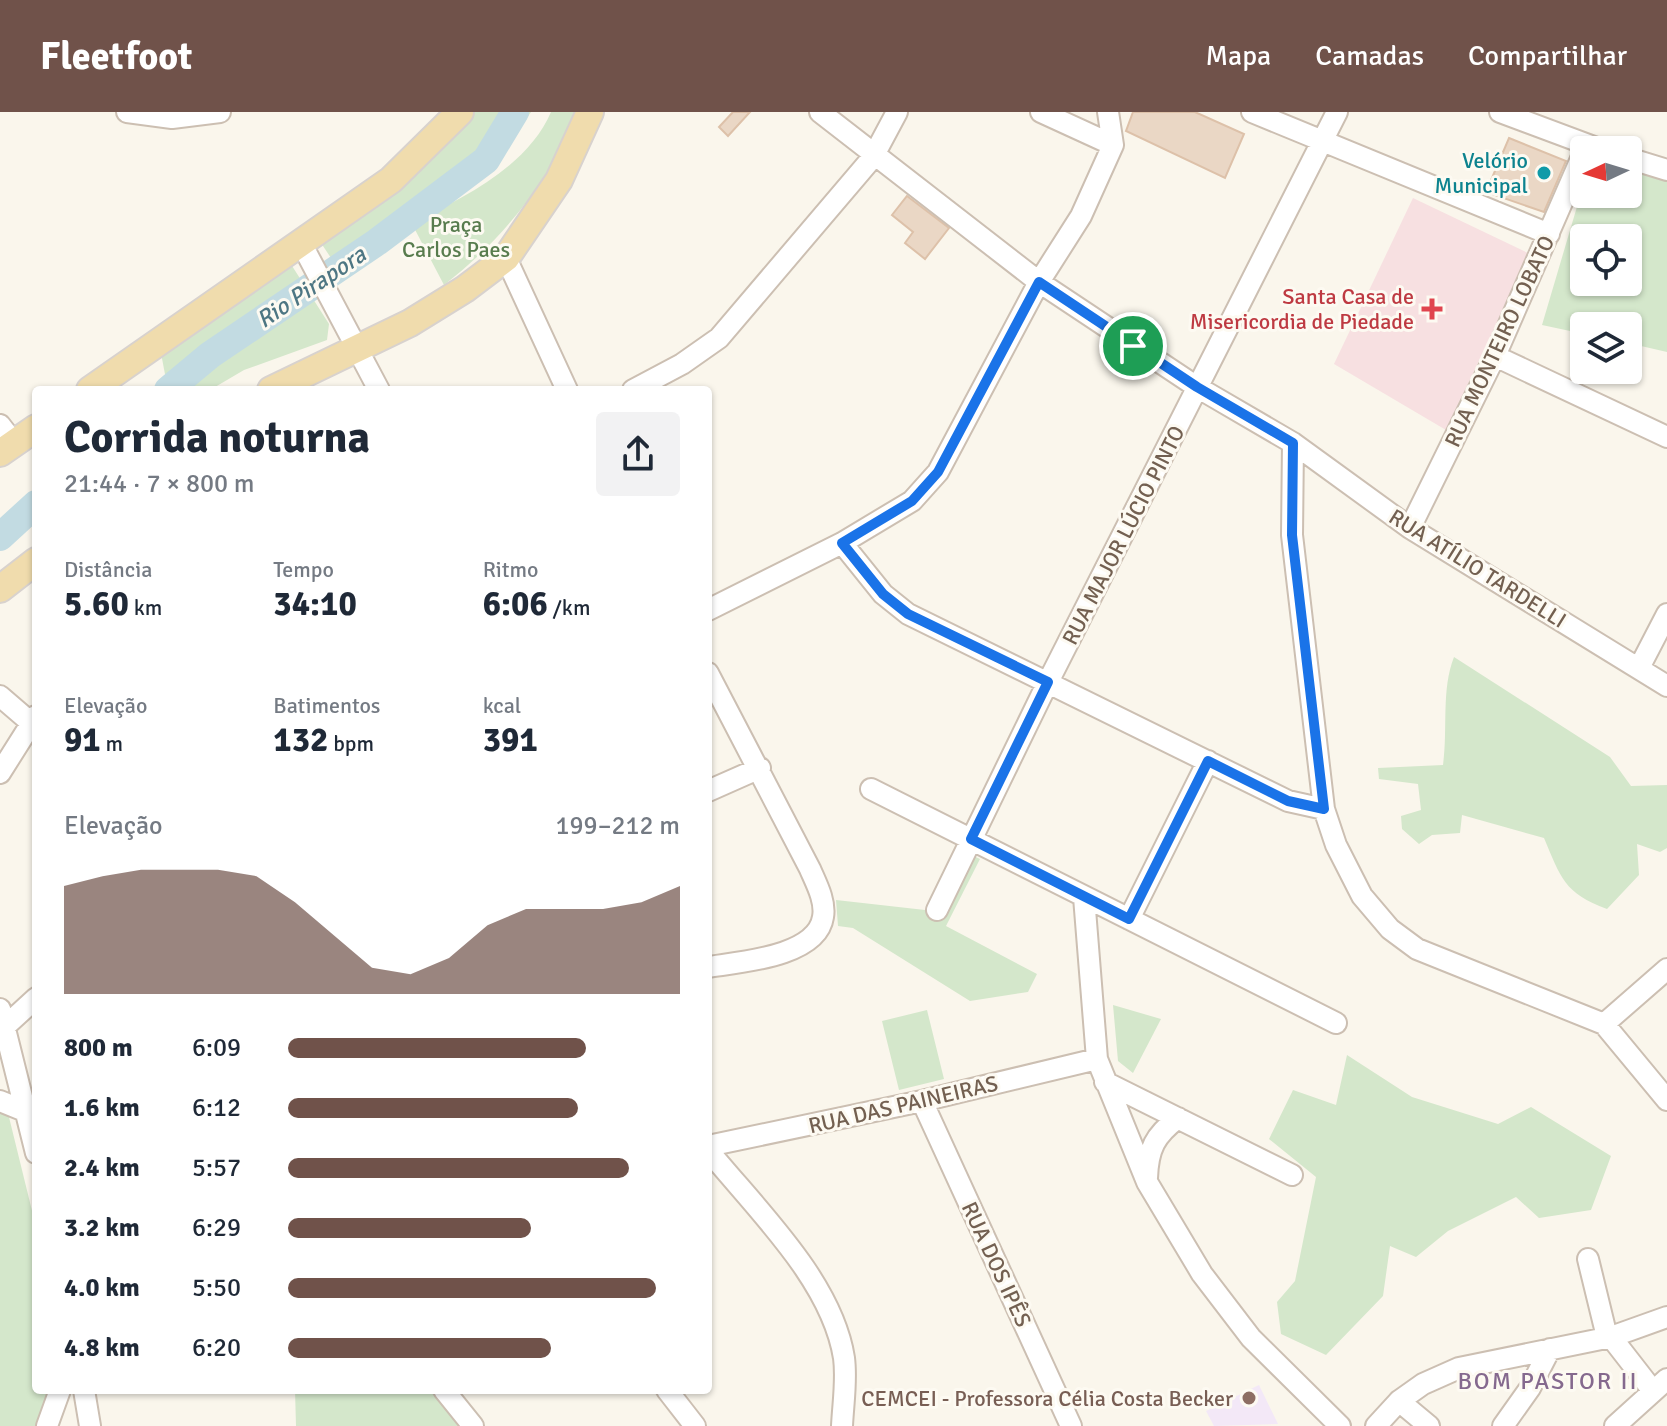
<!DOCTYPE html>
<html lang="pt">
<meta charset="utf-8">
<style>
body{margin:0;font-family:Signika,sans-serif;background:#f2f2f3;color:#1f2937;height:100vh;display:flex;flex-direction:column;font-size:30px;white-space:nowrap}
*{box-sizing:border-box;margin:0}
p{font-size:26px;color:#747a83}
.icon{flex:none;width:44px;height:44px;fill:none;stroke:currentColor;stroke-width:2;stroke-linecap:round;stroke-linejoin:round}
.map{position:relative;flex:1;overflow:hidden}
.drawer{position:absolute;left:32px;top:274px;width:680px;height:1008px;display:flex;flex-direction:column;background:#fff;border-radius:8px;box-shadow:0 2px 6px #0004}
.drawer>*{flex:none}
.needle{width:52px;rotate:266deg}
.fabs{position:absolute;left:1570px;top:24px;display:grid;gap:16px}
.fabs a{display:grid;place-items:center;width:72px;height:72px;border-radius:8px;background:#fff;box-shadow:0 2px 6px #0004;font-size:40px}
.pin{position:absolute;display:grid;place-items:center;width:68px;height:68px;color:#fff;margin:-34px;border:4px solid #fff;border-radius:50%;box-shadow:0 2px 8px #0007}
.round{display:grid;place-items:center;flex:none;width:84px;height:84px;border-radius:8px;background:#f2f2f3}
.head{display:flex;align-items:center;justify-content:space-between;height:136px;padding:0 32px}
h1{font-size:44px;font-weight:700;line-height:60px}
.metrics{display:grid;grid-template-columns:repeat(3,1fr);gap:12px;height:136px;padding:8px 32px}
.metrics div{display:grid;align-content:center}
.metrics b{font-size:34px;font-weight:700}
.metrics small{font-size:22px;font-weight:400}
.metrics p{font-size:22px}
.chart{height:224px;padding:16px 32px}
.chart p{display:flex;justify-content:space-between}
.chart svg{width:100%;height:144px;margin-top:8px;fill:#70524a;opacity:.7}
ul{padding:0 32px;list-style:none;font-size:26px}
li{display:grid;grid-template-columns:128px 96px 1fr;align-items:center;height:60px}
li i{height:20px;border-radius:10px;background:#70524a}
header{display:flex;align-items:center;gap:48px;box-sizing:border-box;height:112px;padding:0 40px;background:#70524a;color:#fff}
header strong{font-size:38px}
nav{display:flex;gap:44px;margin-inline-start:auto;font-size:28px}
.map>svg:first-child{display:block}
.education{fill:#f3e8f7}
.medical{fill:#f7e0e1}
.green{fill:#d4e7cb;fill-rule:evenodd}
.lines{fill:none;stroke-linecap:round;stroke-linejoin:round}
.river{stroke:#c2dbe2;stroke-width:28}
.building{fill:#ead7c5;stroke:#ddc1a9;stroke-width:2}
.minor-casing{stroke:#ccbfb2;stroke-width:24}
.major-casing{stroke:#d8d2ce;stroke-width:30}
.minor{stroke:#fff;stroke-width:20}
.major{stroke:#f0dcad;stroke-width:26}
.route-casing{stroke:#fff;stroke-width:16}
.route{stroke:#1a73e8;stroke-width:10}
.culture-dot{fill:#0f9aa8;stroke:#fdfaf2;stroke-width:3}
.health-dot{fill:#e0444e;stroke:#fdfaf2;stroke-width:3}
.education-dot{fill:#8d6e63;stroke:#fdfaf2;stroke-width:3}
.labels{text-anchor:middle;stroke-width:6;stroke-linejoin:round;paint-order:stroke}
.culture-label{font-size:22px;fill:#0d838f;stroke:#fdfaf2;text-anchor:end}
.park-label{font-size:22px;fill:#587c4e;stroke:#fdfaf2}
.health-label{font-size:22px;fill:#be3a42;stroke:#fdfaf2;text-anchor:end}
.street-label{font-size:22px;fill:#736051;stroke:#fdfaf2}
.education-label{font-size:22px;fill:#785e54;stroke:#fdfaf2;text-anchor:end}
.water-label{font-size:24px;font-style:italic;fill:#4d7683;stroke:#fdfaf2}
.neighbourhood-label{font-size:24px;letter-spacing:2px;fill:#85698e;stroke:#fdfaf2}
</style>
<header>
<strong>Fleetfoot</strong>
<nav><a>Mapa</a><a>Camadas</a><a>Compartilhar</a></nav>
</header>
<div class="map">
<svg width="1667" height="1314" viewBox="0 0 1667 1314">
<rect width="100%" height="100%" fill="#faf6ec"/>
<path class="education" d="M1259,1273L1278,1312L1214,1314L1206,1299Z"/>
<path class="medical" d="M1413,86L1530,142L1446,318L1334,252Z"/>
<path class="green" d="M466,0H531L499,47L470,73L391,112L333,149L319,128Z
M551,0H576C550,70 502,128 444,173L411,110C462,88 528,54 551,0Z
M1628,58L1667,68V240L1628,231V214H1584V222L1542,213L1584,71V82H1628ZM1584,126H1628V170H1584Z
M287,146L329,212L327,228L244,258L210,278H168L160,236Z
M1454,545L1610,645L1631,674L1667,673V736L1660,740L1637,732L1639,763L1607,797C1564,781 1561,766 1544,726L1462,703L1460,721L1432,723L1419,732L1402,717L1401,704L1421,698L1418,672L1379,667L1378,656L1443,653C1448,617 1441,578 1454,545Z
M957,736L980,747L946,814L1037,862L1028,880L970,889L853,816L838,814L836,788L925,798Z
M1113,893L1161,907L1133,961L1118,949Z
M927,898L944,967L899,978L882,909Z
M1347,943L1412,985L1498,1012L1531,995L1611,1044L1591,1098L1539,1106L1516,1085L1448,1119L1416,1145L1390,1134L1383,1184L1326,1243L1281,1222L1277,1190L1295,1169L1316,1065L1269,1027L1293,978L1336,993Z
M0,992L7,997L36,1115V1278H50L49,1292L37,1314H0Z
M295,1278H432L458,1314H296Z"/>
<g class="lines">
<path class="river" d="M168,278L210,243L377,130L486,48L515,0
M0,425L36,392"/>
</g>
<path class="building" d="M733,0H750L728,24L719,15Z
M1133,0H1195L1244,22L1225,66L1126,19Z
M1509,26L1566,49L1544,100L1486,80Z
M907,84L949,116L925,147L905,131L913,120L892,103Z"/>
<g class="lines">
<defs>
<path id="minor" d="M127,0L172,6L220,0
M820,0L1039,170L1197,275L1293,331L1410,416L1667,574
M1041,0L1113,33
M1108,0L1113,33
M1252,0L1549,122
M1500,0L1602,38
M1628,46L1667,58
M300,129L379,278
M506,146L567,278
M1495,244L1667,325
M633,278L682,252L719,226L873,45L897,0
M0,313L14,331
M1293,331L1292,423L1324,697L1336,733L1362,784L1390,817L1417,837L1604,912L1667,988
M1410,416L1495,244L1584,40
M842,431L883,482L908,502L1288,689L1324,697
M708,498L842,431L912,389L938,360L1039,170L1081,104L1113,33
M1639,556L1667,502
M708,561L810,757C816,771 826,789 823,805C817,845 739,850 708,855
M0,584L36,615
M0,661L36,604
M871,677L1336,911
M708,679L760,656
M1084,785L1097,947L1147,1070L1202,1162L1251,1226L1340,1314
M937,798L1048,570L1337,0
M1129,807L1208,649
M0,897L36,1041
M1604,912L1667,857
M0,919L36,886
M1105,970L1292,1063
M0,989L27,1000
M922,989L1071,1314
M708,1034L922,989L1097,947
M708,1038C757,1098 832,1169 844,1246C847,1268 843,1292 842,1314
M1147,1066C1148,1037 1155,1023 1178,1006
M1588,1147L1607,1225
M1611,1225L1653,1279
M84,1278L90,1314
M444,1278L473,1314
M667,1278L695,1314
M1399,1289L1429,1314
M47,1314L60,1278
M1376,1314L1399,1289L1423,1272L1459,1256L1611,1225L1667,1205
M1503,1314L1530,1276L1550,1237
M1615,1314L1667,1267"/>
<path id="major" d="M90,278L391,68L460,0
M271,278L410,211L465,177L506,146L559,68L590,0
M0,341L36,316
M0,477L36,449"/>
</defs>
<use href="#minor" class="minor-casing"/>
<use href="#major" class="major-casing"/>
<use href="#minor" class="minor"/>
<use href="#major" class="major"/>
</g>
<g class="lines">
<defs>
<path id="route" d="M1039,170L1197,275L1293,331L1292,423L1324,697L1288,689L1208,649L1129,807L971,727L1048,570L908,502L883,482L842,431L912,389L938,360Z"/>
</defs>
<use href="#route" class="route-casing"/>
<use href="#route" class="route"/>
</g>
<circle class="culture-dot" cx="1544" cy="61" r="8"/>
<path class="health-dot" d="M1428 185h8v8h8v8h-8v8h-8v-8h-8v-8h8z"/>
<circle class="education-dot" cx="1249" cy="1286" r="8"/>
<g class="labels">
<g class="culture-label">
<text x="1528" y="56">Velório<tspan x="1528" dy="25">Municipal</tspan></text>
</g>
<g class="park-label">
<text x="456" y="120">Praça<tspan x="456" dy="25">Carlos Paes</tspan></text>
</g>
<g class="health-label">
<text x="1414" y="192">Santa Casa de<tspan x="1414" dy="25">Misericordia de Piedade</tspan></text>
</g>
<g class="street-label">
<text transform="translate(1499 229) rotate(-65)" y="8">RUA MONTEIRO LOBATO</text>
<text transform="translate(1123 423) rotate(-63)" y="8">RUA MAJOR LÚCIO PINTO</text>
<text transform="translate(1478 456) rotate(32)" y="8">RUA ATÍLIO TARDELLI</text>
<text transform="translate(903 992) rotate(-13)" y="8">RUA DAS PAINEIRAS</text>
<text transform="translate(997 1152) rotate(65)" y="8">RUA DOS IPÊS</text>
</g>
<g class="education-label">
<text x="1233" y="1294">CEMCEI - Professora Célia Costa Becker</text>
</g>
<g class="water-label">
<text transform="translate(311 175) rotate(-34)" y="8">Rio Pirapora</text>
</g>
<g class="neighbourhood-label">
<text x="1548" y="1277">BOM PASTOR II</text>
</g>
</g>
</svg>
<div class="fabs">
<a><svg class="needle" viewBox="-14 -14 28 28"><path d="M0-13l5 13h-10z" fill="#e53935"/><path d="M0 13l5-13h-10z" fill="#747a83"/></svg></a>
<a><svg class="icon" aria-label="locate" viewBox="0 0 24 24"><circle cx="12" cy="12" r="6"/><path d="M12 2v4M12 18v4M2 12h4M18 12h4"/></svg></a>
<a><svg class="icon" aria-label="layers" viewBox="0 0 24 24"><path d="M12 4l9 5-9 5-9-5zM3 14l9 5 9-5"/></svg></a>
</div>
<div class="pin" style="left:1133px;top:234px;background:#1e9e55"><svg class="icon" aria-label="arrive" viewBox="0 0 24 24"><path d="M6 21V4h12l-3 4 3 4H6"/></svg></div>
<section class="drawer">
<div class="head"><div><h1>Corrida noturna</h1><p>21:44 · 7 × 800 m</p></div><a class="round"><svg class="icon" aria-label="share" viewBox="0 0 24 24"><path d="M12 15V3M7 8l5-5 5 5M5 13v7h14v-7"/></svg></a></div>
<div class="metrics">
<div><p>Distância</p><b>5.60<small> km</small></b></div>
<div><p>Tempo</p><b>34:10</b></div>
<div><p>Ritmo</p><b>6:06<small> /km</small></b></div>
</div>
<div class="metrics">
<div><p>Elevação</p><b>91<small> m</small></b></div>
<div><p>Batimentos</p><b>132<small> bpm</small></b></div>
<div><p>kcal</p><b>391</b></div>
</div>
<div class="chart"><p><span>Elevação</span>199–212 m</p>
<svg viewBox="0 0 160 44" preserveAspectRatio="none"><path d="M0 44V11L10 8L20 6L30 6L40 6L50 8L60 16L70 26L80 36L90 38L100 33L110 23L120 18L130 18L140 18L150 16L160 11V44z"/></svg>
</div>
<ul>
<li><b>800 m</b>6:09<i style="width:76%"></i></li>
<li><b>1.6 km</b>6:12<i style="width:74%"></i></li>
<li><b>2.4 km</b>5:57<i style="width:87%"></i></li>
<li><b>3.2 km</b>6:29<i style="width:62%"></i></li>
<li><b>4.0 km</b>5:50<i style="width:94%"></i></li>
<li><b>4.8 km</b>6:20<i style="width:67%"></i></li>
</ul>
</section>
</div>
